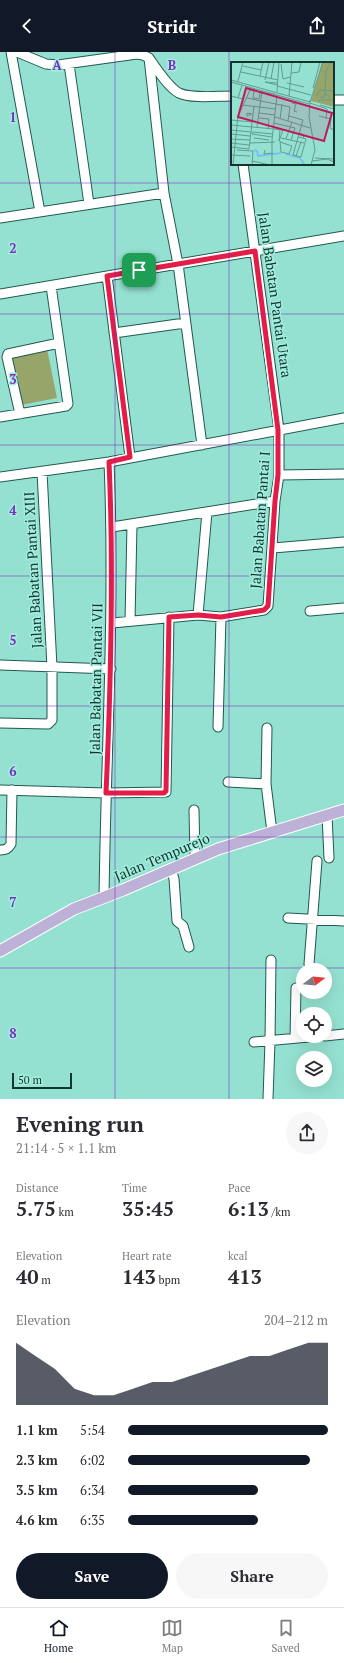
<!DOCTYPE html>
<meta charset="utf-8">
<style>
body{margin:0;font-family:"PT Serif",serif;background:#f7f7f7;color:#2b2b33;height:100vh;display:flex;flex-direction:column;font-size:15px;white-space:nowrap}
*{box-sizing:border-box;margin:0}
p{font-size:13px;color:#7c7c81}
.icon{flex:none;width:22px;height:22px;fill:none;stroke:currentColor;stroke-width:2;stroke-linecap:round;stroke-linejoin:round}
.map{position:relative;height:1047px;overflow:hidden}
.panel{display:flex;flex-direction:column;background:#fff;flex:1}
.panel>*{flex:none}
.needle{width:26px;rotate:74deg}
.controls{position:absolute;left:296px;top:911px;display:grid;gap:8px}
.controls a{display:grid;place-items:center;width:36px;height:36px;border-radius:50%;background:#fff;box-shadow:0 4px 16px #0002;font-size:20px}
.scale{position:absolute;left:12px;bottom:10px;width:60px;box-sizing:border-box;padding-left:4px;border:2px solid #14342e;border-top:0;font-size:11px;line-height:14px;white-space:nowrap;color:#14342e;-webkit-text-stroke:3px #a2eede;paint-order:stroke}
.pin{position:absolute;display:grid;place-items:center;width:34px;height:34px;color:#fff;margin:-17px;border-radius:8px;box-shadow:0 2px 6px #0006}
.round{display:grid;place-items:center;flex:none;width:42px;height:42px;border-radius:21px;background:#f7f7f7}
.headline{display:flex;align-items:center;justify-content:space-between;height:68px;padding:0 16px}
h1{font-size:22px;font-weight:700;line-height:30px}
.stats{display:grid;grid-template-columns:repeat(3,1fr);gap:6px;height:68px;padding:4px 16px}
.stats div{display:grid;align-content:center}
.stats b{font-size:20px;font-weight:700}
.stats small{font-size:11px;font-weight:400}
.stats p{font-size:11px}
.chart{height:112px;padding:8px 16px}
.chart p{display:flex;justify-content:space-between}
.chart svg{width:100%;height:72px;margin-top:4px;fill:#111827;opacity:.7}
.primary-button{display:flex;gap:8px;margin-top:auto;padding:8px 16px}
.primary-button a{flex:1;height:46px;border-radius:24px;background:#111827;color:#fff;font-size:16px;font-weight:700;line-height:46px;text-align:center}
.primary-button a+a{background:#f7f7f7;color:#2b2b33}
ul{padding:0 16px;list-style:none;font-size:13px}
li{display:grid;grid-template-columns:64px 48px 1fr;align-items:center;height:30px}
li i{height:10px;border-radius:5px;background:#111827}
header{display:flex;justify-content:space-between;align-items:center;height:52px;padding:0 16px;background:#111827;color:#fff;font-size:18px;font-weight:700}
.tab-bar{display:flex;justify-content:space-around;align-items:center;height:56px;border-top:1px solid #e1e1e2;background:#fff;font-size:11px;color:#7c7c81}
.tab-bar a{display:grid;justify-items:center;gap:2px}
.tab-bar .on{color:#111827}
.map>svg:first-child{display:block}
.green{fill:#97a56a}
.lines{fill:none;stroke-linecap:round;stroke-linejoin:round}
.minor-casing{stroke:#1f5a50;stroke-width:11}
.major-casing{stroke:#fff;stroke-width:13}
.minor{stroke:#fff;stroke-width:9}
.major{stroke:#beb1d7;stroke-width:11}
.route-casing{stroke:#fff;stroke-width:8}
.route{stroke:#e11d48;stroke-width:5}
.grid{fill:none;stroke:#7b2cbf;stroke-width:1;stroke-opacity:0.55}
.labels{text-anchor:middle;stroke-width:3;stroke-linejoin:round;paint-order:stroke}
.street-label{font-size:14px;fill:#14342e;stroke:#a2eede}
.inset-river{fill:none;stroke:#77c0f2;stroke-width:2}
.inset-road{fill:none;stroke:#619c90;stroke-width:1}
.view{fill:#c2185b;fill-opacity:0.15;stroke:#c2185b;stroke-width:2}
.inset-edge{fill:none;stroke:#14342e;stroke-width:2}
.grid-label{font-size:13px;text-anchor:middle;font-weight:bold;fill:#7b2cbf;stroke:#a2eede;stroke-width:3;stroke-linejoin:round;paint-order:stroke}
</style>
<header><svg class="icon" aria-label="back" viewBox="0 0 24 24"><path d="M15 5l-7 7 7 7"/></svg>Stridr<svg class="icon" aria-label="share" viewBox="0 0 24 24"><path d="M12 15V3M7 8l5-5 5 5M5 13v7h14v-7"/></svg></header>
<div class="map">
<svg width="344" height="1047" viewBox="0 0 344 1047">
<rect width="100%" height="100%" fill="#95e1d1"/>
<path class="green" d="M47,297L57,346L21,353L10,304Z"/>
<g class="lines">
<defs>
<path id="minor" d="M11,0L40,160
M17,0L46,12L58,13L137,2L143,3L149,6C156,16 168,35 179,41C191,47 218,44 232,44
M149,6L164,141L178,212L202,393
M69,12L89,152
M333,48H344
M0,166L164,141
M107,224L130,405
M0,242L344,184
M114,281L185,271
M20,362L7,305L8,302L59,291
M0,365L66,354L68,352L51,234
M279,423L344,422
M0,425L109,410L344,366
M112,475L275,449
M273,496L344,490
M310,559L344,556
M198,563L207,460
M130,569L132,472
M112,571L198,563L221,565L264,558L268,554L275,449L279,423V378L243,112
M0,613L111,617
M0,671L48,672L52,668V615L42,420
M218,675L221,565
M267,676L266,732L272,780
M228,730L266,732
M0,738L106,741L166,740L169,565
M194,758L195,806
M327,763L329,806
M0,798C6,798 8,797 11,792L12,738
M171,817L174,827L177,869L183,874L189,895
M104,845C106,699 115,555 109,410
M288,866L344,869
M309,912L317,809
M325,984L344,982
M295,986L296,936
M254,990L320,984
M268,1047L270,989L271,908"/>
<path id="major" d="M0,899L74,857L123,838L218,797L344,758"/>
</defs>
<use href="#minor" class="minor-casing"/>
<use href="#major" class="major-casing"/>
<use href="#minor" class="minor"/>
<use href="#major" class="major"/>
</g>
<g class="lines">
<defs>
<path id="route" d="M255,199L278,378V423L275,449L268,554L264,558L221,565L198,563L169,565L166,739L164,741H106C111,630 114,520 109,410L130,405L107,224Z"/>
</defs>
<use href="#route" class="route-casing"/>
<use href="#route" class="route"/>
</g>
<path class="grid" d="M115,0V1047M229,0V1047M0,131H344M0,262H344M0,393H344M0,524H344M0,654H344M0,785H344M0,916H344"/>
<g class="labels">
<g class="street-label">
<text transform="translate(275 243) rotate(82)" y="5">Jalan Babatan Pantai Utara</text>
<text transform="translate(260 468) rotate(-86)" y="5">Jalan Babatan Pantai I</text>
<text transform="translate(33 518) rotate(-93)" y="5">Jalan Babatan Pantai XIII</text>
<text transform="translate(96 627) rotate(-89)" y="5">Jalan Babatan Pantai VII</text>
<text transform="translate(162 805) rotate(-23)" y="5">Jalan Tempurejo</text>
</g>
</g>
<g transform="translate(231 10)">
<rect width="103" height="103" fill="#95e1d1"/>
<path d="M91,0H103V45L80,39Z" fill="#97a56a"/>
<path class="inset-river" d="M23,88L26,89L27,94L50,91M55,92L69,96L73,102"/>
<path class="inset-road" d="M50,2L52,17L59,15M12,4L30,8M10,10L47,18M60,11L68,10L70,0M29,14L32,0M40,17L43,0M0,18L79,40L92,0M34,18L38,0M7,19L12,0M0,20L78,42M34,20L46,21M34,20L46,23M56,21L73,25M46,24L80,33M82,26L89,0M23,29L29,30L28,37L22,36L23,29L24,27M46,30L48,0M30,31L44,32M94,31L95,9L100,0M0,34L12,37M58,34L61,0M85,34L89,28L103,29M89,35H93L94,31L99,35M7,36L11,23M16,36L59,45L57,59M79,38L78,55L84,88L80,103M88,38H103M61,41L65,42L63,49L66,50M79,41L96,47L95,57M12,43L44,47M89,43L103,47M28,51L44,53M16,54L21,52L16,51V54M58,54L72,58L62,93L70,95L75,77L72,76M88,54L100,57L99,66L103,68M44,55L79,66M28,56L38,57L37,67M49,57L51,42M0,58L21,60M43,61L64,66L60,78M0,63L43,67L52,68L48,79L49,68M26,65L31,29M0,68L20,70M0,72L19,74M41,75L21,72L22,70L41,72M67,75L72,76L73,73L68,71M23,76L38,78M50,76L73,81M0,77L19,78M55,77L61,60M49,79L50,90L58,92L61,84M49,80L61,84M0,81L18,83M19,81L44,80M0,85L18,87L23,44M6,88L22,89L21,103M34,88L33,92L42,91M0,93L19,94M65,94L70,80M84,96L103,97M21,99L39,103M81,99L96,97L103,100M2,103L7,54L20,26M41,103V78L46,33"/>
<path class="view" d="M15,26L101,51L93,79L7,55Z"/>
<rect width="103" height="103" class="inset-edge"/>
</g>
<g class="grid-label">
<text x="57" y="18">A</text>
<text x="172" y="18">B</text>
<text x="13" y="70">1</text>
<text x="13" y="201">2</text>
<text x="13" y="332">3</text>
<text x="13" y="463">4</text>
<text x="13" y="593">5</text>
<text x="13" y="724">6</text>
<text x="13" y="855">7</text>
<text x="13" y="986">8</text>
</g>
</svg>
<div class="controls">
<a><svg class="needle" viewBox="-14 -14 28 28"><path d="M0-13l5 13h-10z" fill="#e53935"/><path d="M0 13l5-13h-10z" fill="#7c7c81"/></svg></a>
<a><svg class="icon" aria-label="locate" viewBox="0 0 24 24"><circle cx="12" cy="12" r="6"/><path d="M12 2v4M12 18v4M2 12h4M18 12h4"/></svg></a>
<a><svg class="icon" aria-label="layers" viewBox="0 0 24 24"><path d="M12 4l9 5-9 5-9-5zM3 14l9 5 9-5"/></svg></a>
</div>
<div class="scale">50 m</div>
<div class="pin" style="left:139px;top:218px;background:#1e9e55"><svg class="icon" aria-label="arrive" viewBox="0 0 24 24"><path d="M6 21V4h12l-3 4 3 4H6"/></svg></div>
</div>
<section class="panel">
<div class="headline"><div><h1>Evening run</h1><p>21:14 · 5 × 1.1 km</p></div><a class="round"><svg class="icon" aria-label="share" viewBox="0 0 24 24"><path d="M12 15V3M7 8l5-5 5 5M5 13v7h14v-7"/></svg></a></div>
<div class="stats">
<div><p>Distance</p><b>5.75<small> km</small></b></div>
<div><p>Time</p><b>35:45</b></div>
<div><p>Pace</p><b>6:13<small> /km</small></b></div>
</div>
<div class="stats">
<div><p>Elevation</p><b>40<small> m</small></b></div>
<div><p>Heart rate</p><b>143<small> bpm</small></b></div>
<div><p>kcal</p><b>413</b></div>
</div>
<div class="chart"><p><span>Elevation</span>204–212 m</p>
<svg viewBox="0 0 160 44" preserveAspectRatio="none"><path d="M0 44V6L10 14L20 22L30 34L40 38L50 38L60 34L70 30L80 30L90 26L100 22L110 18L120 14L130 14L140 10L150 6L160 6V44z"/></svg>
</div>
<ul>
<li><b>1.1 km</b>5:54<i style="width:100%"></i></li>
<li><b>2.3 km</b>6:02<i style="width:91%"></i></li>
<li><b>3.5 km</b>6:34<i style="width:65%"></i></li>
<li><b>4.6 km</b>6:35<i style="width:65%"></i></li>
</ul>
<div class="primary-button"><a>Save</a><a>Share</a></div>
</section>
<nav class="tab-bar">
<a class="on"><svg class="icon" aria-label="home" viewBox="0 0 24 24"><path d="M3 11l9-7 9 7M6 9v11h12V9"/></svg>Home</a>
<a><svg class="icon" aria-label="map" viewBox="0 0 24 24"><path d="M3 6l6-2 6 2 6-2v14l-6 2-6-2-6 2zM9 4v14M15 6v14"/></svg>Map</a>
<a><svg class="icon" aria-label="saved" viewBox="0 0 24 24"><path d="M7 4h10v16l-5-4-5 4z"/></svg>Saved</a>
</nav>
